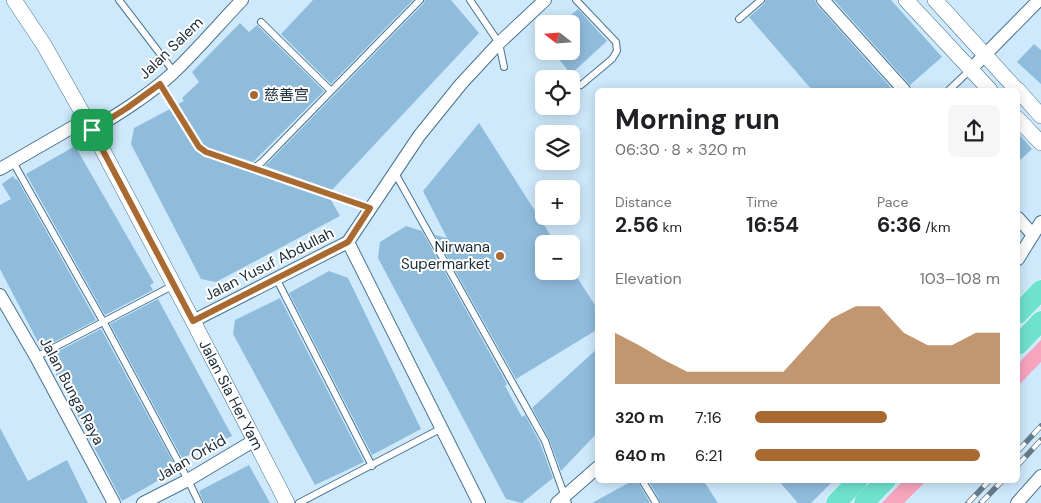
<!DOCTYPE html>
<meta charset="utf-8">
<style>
body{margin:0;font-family:"DM Sans","Noto Sans SC",sans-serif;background:#f6f6f6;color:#202124;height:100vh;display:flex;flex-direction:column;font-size:19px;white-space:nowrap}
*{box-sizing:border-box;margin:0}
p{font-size:16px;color:#757577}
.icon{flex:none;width:28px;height:28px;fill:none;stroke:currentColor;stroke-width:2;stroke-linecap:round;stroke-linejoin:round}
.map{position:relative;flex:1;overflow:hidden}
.drawer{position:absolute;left:595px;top:88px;width:425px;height:395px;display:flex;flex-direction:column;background:#fff;border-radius:8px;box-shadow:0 2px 12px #0003}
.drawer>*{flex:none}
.needle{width:32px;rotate:287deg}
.buttons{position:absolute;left:535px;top:15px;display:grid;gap:10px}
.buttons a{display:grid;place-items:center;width:45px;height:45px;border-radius:8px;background:#fff;box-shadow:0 2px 12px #0003;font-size:25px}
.pin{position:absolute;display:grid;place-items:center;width:42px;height:42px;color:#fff;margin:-21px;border-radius:10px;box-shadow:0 2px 8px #0006}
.round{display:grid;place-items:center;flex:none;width:52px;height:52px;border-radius:8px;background:#f6f6f6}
.headline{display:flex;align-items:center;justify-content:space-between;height:85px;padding:0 20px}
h1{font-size:28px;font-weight:700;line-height:38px}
.stats{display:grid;grid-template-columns:repeat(3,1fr);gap:8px;height:85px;padding:5px 20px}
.stats div{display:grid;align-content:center}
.stats b{font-size:21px;font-weight:700}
.stats small{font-size:14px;font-weight:400}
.stats p{font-size:14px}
.chart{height:140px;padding:10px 20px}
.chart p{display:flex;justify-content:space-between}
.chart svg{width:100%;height:90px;margin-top:5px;fill:#a96a32;opacity:.7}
ul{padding:0 20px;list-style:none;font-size:16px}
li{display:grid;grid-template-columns:80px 60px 1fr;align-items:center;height:38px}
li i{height:12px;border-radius:6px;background:#a96a32}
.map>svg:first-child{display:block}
.green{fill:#f7a5be}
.building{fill:#90bcdc}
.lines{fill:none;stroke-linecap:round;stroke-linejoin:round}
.service-casing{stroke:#497390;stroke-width:8}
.minor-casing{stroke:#497390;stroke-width:14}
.tertiary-casing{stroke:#497390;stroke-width:16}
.trunk-casing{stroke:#fff;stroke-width:21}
.service{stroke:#fff;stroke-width:6}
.minor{stroke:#fff;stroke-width:12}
.tertiary{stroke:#fff;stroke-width:15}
.trunk{stroke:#6ee2ce;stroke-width:20}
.rail-casing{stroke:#667c8b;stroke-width:5.5}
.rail{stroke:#fff;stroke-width:4;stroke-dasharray:11;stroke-linecap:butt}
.route-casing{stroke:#fff;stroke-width:10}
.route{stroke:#a96a32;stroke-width:6}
.poi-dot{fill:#a96a32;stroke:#fff;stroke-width:2}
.labels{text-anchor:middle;stroke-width:4;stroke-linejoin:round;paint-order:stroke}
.street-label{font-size:15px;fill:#182a36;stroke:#fff}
.poi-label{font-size:15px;fill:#182a36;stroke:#fff;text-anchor:start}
</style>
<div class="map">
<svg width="1041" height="503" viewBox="0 0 1041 503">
<rect width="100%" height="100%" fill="#cee9fc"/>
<path class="green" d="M1041,340V362L1018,386V364Z
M904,480H927L904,503H882Z"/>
<path class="building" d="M313,0H413L331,84L281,34Z
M425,0H451L479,33L332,190L265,166L424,3Z
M766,0H815L817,5L893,90H812L749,17L764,4Z
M834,0H891L942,57L910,85Z
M578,9L607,41L571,74L552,51H571V15Z
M240,23L249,32L257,25L324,91L253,162L208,148L203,144L178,104L184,101L182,98L199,82L192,72Z
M1034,44L1041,50V84L1017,62Z
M170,109L195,150L203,156L331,200L340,216L216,282L201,279L131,144L134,128Z
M479,123L556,244H544V271H573L598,310V329L516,379L435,235L447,238L423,191Z
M1018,133L1032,149L1018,162Z
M75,146L154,283L150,285L153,290L105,315L26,174Z
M13,176L16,180L17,179L96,320L43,348H41L0,269V205L11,199L2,184Z
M406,226L422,231L507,384L505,386L522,417L525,415L540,443L553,478L522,503L506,499L378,258L380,242Z
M329,271L348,278L421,429L372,455L289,293Z
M280,298L364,462L315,485L233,334L235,320Z
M158,299L232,436L182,458L110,324Z
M101,329L173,462L167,465L172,473L122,501L47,357Z
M598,348V432L561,471L549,439L532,408Z
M0,428L28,481L67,460L88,503H0Z
M249,465L270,503H204L199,491Z
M634,480H637L650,503H592Z
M648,480H703L718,503H661Z
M778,480H834L811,503H798Z"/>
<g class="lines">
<defs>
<path id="service" d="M119,0L174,72
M470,0L499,43L504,67
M576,0L616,42L617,51L612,59L581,85
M739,19L761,0
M261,22L331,91
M160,84L199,147L206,152L254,168L262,162L420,0
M949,90L970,70
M13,162L104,323L188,480L199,503
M254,168L370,208
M395,173L545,441L565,497L568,503
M276,278L372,466
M36,357L174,285
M642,480L656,503
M299,503L442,428"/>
<path id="minor" d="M823,0L904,90
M970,70L1039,0
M92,130C120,113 149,95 173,73C197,50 219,24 242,0
M0,169L85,120
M1018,218L1033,235
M348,242L479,503
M1018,259L1041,222
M0,295L36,357L114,503
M193,321L348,242L419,136L461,84L499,43L545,0
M143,503L188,480L255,440
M557,503L598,467
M1017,503L1041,476"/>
<g id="tertiary">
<path id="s1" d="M14,0L44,45L92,130L193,321L287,503"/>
<path d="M906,0L990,90"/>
<path d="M935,0L1017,90"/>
<path d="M1018,90L1041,116"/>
<path d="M1018,119L1041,143"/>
</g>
<path id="trunk" d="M1018,314L1041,290
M1018,345L1041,321
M836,503L858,480
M864,503L886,480"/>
</defs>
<use href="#service" class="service-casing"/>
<use href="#minor" class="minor-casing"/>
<use href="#tertiary" class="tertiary-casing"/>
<use href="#trunk" class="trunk-casing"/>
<use href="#service" class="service"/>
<use href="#minor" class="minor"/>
<use href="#tertiary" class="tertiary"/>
<use href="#trunk" class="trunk"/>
<defs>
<path id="rail" d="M1018,451L1041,426
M1018,465L1041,440
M968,503L990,480
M981,503L1003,480"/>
</defs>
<use href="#rail" class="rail-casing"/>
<use href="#rail" class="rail"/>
</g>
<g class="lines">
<defs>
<path id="route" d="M160,84L199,147L206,152L370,208L348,242L193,321L92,130L127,108Z"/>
</defs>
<use href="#route" class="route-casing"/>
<use href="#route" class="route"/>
</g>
<g class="poi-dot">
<circle cx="254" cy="95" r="5"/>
<circle cx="500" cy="256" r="5"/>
</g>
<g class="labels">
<g class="street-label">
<text transform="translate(171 48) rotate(-44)" y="5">Jalan Salem</text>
<text transform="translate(269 264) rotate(-27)" y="5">Jalan Yusuf Abdullah</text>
<text transform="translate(72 391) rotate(62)" y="5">Jalan Bunga Raya</text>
<text dy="5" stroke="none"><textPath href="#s1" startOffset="451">Jalan Sia Her Yam</textPath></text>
<text transform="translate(191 458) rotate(-30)" y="5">Jalan Orkid</text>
</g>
<g class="poi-label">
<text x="264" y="100">慈善宫</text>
<text x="490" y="252" text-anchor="end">Nirwana<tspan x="490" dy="17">Supermarket</tspan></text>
</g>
</g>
</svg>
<div class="buttons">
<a><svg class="needle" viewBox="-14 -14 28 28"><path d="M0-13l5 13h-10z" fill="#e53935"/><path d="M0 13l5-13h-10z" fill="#757577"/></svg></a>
<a><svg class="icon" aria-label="locate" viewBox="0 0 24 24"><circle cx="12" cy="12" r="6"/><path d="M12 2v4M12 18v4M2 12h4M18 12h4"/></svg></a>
<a><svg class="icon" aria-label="layers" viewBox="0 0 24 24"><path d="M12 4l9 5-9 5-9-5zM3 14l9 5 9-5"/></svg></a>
<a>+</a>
<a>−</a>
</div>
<div class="pin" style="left:92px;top:130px;background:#1e9e55"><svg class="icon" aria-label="arrive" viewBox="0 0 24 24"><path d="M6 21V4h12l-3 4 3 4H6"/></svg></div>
<section class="drawer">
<div class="headline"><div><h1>Morning run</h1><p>06:30 · 8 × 320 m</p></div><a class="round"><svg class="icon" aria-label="share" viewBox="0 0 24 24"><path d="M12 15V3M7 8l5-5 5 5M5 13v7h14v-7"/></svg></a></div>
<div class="stats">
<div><p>Distance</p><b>2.56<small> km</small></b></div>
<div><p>Time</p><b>16:54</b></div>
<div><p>Pace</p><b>6:36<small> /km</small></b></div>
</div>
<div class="chart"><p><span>Elevation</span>103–108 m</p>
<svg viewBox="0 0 160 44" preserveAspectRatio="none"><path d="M0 44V19L10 25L20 32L30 38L40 38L50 38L60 38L70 38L80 25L90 12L100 6L110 6L120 19L130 25L140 25L150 19L160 19V44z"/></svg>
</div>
<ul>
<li><b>320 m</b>7:16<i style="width:54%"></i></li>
<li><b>640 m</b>6:21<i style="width:92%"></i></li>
</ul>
</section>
</div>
